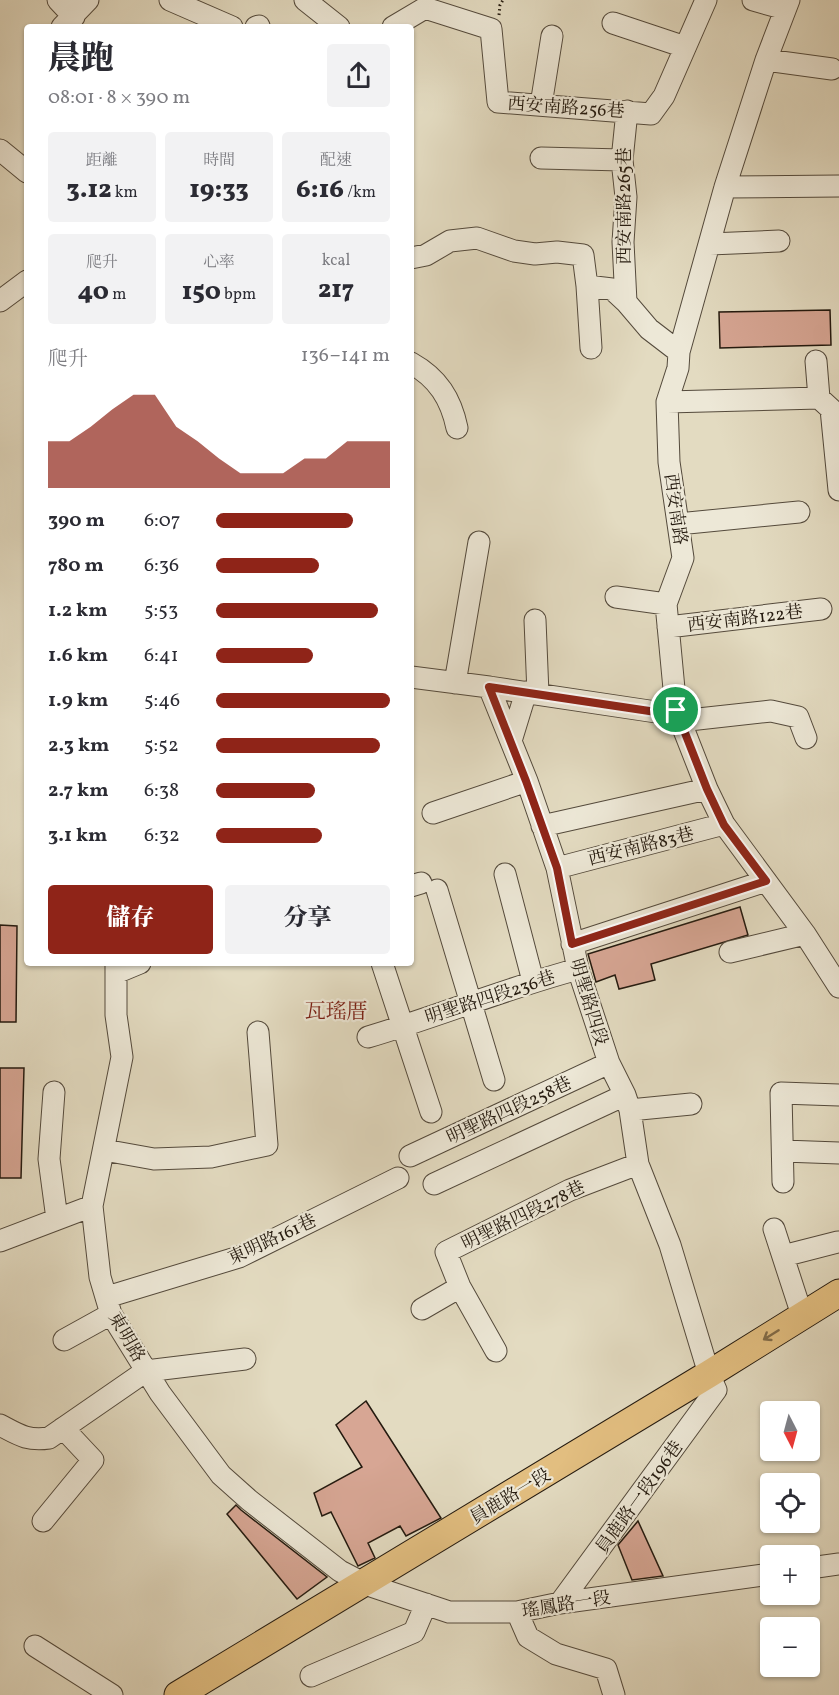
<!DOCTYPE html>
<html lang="zh-TW">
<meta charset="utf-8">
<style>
body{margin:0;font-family:Vollkorn,"Noto Serif TC",serif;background:#f2f2f3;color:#2b2b33;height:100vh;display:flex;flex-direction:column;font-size:22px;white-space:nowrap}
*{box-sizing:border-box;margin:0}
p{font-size:20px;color:#7c7c81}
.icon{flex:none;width:33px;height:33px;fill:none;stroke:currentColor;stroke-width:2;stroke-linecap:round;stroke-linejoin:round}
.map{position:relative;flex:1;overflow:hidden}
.side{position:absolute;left:24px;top:24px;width:390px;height:942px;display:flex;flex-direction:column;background:#fff;border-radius:6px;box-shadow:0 2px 4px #0004}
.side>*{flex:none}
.needle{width:39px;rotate:174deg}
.controls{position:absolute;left:760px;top:1401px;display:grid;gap:12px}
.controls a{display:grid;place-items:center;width:60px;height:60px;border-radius:6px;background:#fff;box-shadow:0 2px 4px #0004;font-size:30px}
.pin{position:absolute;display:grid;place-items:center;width:51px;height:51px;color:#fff;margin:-26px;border:3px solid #fff;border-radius:50%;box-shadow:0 2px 6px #0007}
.round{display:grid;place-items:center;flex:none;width:63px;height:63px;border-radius:6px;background:#f2f2f3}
.headline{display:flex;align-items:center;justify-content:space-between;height:102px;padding:0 24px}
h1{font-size:33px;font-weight:800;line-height:45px}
.stats{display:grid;grid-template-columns:repeat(3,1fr);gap:9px;height:102px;padding:6px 24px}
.stats div{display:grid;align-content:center;border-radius:6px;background:#f2f2f3;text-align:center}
.stats b{font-size:26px;font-weight:800}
.stats small{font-size:16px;font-weight:400}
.stats p{font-size:16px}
.chart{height:168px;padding:12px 24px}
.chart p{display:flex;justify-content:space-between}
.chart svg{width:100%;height:108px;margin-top:6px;fill:#8f2418;opacity:.7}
.button{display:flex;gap:12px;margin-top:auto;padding:12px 24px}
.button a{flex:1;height:69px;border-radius:6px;background:#8f2418;color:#fff;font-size:24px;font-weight:800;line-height:69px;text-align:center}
.button a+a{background:#f2f2f3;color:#2b2b33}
ul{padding:0 24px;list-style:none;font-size:20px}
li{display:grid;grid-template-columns:96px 72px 1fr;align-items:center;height:45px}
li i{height:15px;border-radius:8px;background:#8f2418}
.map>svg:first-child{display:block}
.building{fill:#d7a694;stroke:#241a0f;stroke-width:1.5}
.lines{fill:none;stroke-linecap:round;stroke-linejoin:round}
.minor-casing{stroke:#544a3c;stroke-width:23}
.major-casing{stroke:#241a0f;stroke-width:29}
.path{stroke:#241a0f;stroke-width:3;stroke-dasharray:1.5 3;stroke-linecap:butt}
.minor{stroke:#ede8d7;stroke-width:21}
.major{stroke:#e2be80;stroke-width:27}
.oneway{stroke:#836c48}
.route-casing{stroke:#fff;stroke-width:12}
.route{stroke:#8f2418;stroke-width:8}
.labels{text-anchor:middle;stroke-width:4.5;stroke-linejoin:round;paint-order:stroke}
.street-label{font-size:18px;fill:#241a0f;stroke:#ede8d7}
.quarter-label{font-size:21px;fill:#7a1f14;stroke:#ede8d7}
</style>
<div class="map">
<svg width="839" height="1695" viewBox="0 0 839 1695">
<rect width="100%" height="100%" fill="#e3dbc1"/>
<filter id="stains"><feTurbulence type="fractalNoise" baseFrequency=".00333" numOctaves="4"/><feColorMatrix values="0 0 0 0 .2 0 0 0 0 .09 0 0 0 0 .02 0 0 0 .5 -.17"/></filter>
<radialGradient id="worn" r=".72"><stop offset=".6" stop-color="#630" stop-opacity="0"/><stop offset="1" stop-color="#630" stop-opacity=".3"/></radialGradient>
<path class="building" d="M830,310L831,345L720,348L719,312Z
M740,907L748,935L651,964L655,980L619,989L615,975L596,982L588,954Z
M0,925L17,926L16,1022H0Z
M0,1068H24L21,1178H0Z
M366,1401L441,1518L406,1536L400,1526L368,1543L375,1558L358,1566L331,1512L322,1516L314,1493L362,1467L336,1425Z
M236,1505L241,1510L327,1577L297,1599L227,1514Z
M638,1521L663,1576L632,1580L618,1545Z"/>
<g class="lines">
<defs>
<path id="minor" d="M58,0L74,17
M170,0L232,27
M305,0L339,27
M753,0L785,9
M789,0L766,60L725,187L679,352L678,368L667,402L669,462L683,558L666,604L676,710L707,789L724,824L805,934L839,987
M613,23L685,47
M62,27L88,0
M256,27L259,26
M393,27L425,8L491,29L498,102L651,114L664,96L706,0
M766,60L832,69
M541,105L552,36
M0,150L27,172
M541,158L622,160
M725,187L839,186
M710,244L779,241
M411,258L426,255L450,241L477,238L514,251L535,254L557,252L583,255L587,286L612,289L626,302L649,329L679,352
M587,286L591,348
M0,301L27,281
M626,302L623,242L626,197L622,160L627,111
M411,363C438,378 451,399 457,428
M819,398L831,409L839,490
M667,402L819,398L816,361
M678,524L799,512
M616,597L666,604
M535,620L538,694
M668,627L821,609
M411,677L489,687L527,781L557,868L578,969L609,1063L625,1095L630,1110L638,1164L670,1245L709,1374L716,1390L560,1603
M455,683L479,542
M489,687L656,712L676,710
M680,721L771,711L798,717L806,738
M511,741L526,692
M433,813L527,781
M542,826L707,789
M557,868L724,824
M505,874L533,981
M411,886L421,883
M437,890L494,1080
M572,944L766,881
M730,952L805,934
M116,963V1015L122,1057L92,1206L100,1277L111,1314L160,1393L221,1475L249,1500L340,1571L365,1584L449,1612H517L560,1603L771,1574
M382,963L431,1112
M116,973L140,963
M368,1037C439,1016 507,988 578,969
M54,1092L49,1159L57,1219
M630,1110L691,1104
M104,1150L154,1159L211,1157L267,1145L258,1032
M783,1151L839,1153
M410,1156L609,1063
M783,1182L781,1093L839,1095
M434,1184L625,1095
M774,1229L802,1315
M0,1241L92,1206
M783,1256L838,1242
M107,1297L239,1257L398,1178
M422,1309L460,1287
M64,1340L111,1314
M496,1351L460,1287L446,1252L570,1190L638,1164
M0,1425C19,1435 27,1441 49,1438L146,1371L245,1359
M43,1521L93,1460L63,1428
M810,1568L839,1564
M517,1612L528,1637L556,1654L606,1669L614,1695
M35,1646L112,1695
M311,1676L414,1632L426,1604"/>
<path id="major" d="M178,1695L709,1374L839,1293"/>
</defs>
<use href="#minor" class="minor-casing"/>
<use href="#major" class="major-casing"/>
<path class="path" d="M499,15L500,5L503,0"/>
<use href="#minor" class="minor"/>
<use href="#major" class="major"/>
</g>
<defs><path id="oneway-shaft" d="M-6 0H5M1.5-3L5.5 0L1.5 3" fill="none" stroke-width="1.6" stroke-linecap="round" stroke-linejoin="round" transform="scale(1.5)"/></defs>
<use class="oneway" href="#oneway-shaft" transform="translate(771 1335) rotate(148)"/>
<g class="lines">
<defs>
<path id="route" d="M489,687L656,712L676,710L707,789L724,825L766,881L572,944L557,868L526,781Z"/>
</defs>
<use href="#route" class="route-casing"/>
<use href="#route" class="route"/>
</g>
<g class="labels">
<g class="street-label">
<text transform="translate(566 107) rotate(4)" y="6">西安南路256巷</text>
<text transform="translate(624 206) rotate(-90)" y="6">西安南路265巷</text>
<text transform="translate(676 509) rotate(82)" y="6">西安南路</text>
<text transform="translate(745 618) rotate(-7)" y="6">西安南路122巷</text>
<text transform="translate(641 846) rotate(-14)" y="6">西安南路83巷</text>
<text transform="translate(490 997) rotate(-18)" y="6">明聖路四段236巷</text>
<text transform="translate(589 1002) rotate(73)" y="6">明聖路四段</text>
<text transform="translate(509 1110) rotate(-25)" y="6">明聖路四段258巷</text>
<text transform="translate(523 1215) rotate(-26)" y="6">明聖路四段278巷</text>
<text transform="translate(272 1239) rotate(-25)" y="6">東明路161巷</text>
<text transform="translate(127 1337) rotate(60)" y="6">東明路</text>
<text transform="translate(510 1496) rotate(-31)" y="6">員鹿路一段</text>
<text transform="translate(639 1497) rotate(-54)" y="6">員鹿路一段196巷</text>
<text transform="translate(566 1604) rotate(-9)" y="6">瑤鳳路一段</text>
</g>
<g class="quarter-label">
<text x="336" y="1018">瓦瑤厝</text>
</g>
</g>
<rect width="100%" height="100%" filter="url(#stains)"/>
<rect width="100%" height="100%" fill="url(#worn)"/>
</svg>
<div class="controls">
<a><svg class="needle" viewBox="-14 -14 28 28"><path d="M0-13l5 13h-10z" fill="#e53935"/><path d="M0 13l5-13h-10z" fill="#7c7c81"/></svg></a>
<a><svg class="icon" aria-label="locate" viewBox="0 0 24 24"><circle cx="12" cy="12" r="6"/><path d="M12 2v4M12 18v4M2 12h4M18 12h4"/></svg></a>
<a>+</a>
<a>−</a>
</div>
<div class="pin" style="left:676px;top:710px;background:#1e9e55"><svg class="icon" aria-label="arrive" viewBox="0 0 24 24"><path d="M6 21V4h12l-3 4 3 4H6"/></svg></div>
<section class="side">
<div class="headline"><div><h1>晨跑</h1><p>08:01 · 8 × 390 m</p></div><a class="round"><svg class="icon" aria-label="share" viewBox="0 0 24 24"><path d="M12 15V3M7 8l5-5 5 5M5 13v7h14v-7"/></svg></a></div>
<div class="stats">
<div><p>距離</p><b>3.12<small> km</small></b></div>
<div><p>時間</p><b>19:33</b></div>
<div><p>配速</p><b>6:16<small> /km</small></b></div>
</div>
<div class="stats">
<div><p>爬升</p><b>40<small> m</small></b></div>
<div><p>心率</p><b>150<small> bpm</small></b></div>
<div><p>kcal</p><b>217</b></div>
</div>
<div class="chart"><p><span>爬升</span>136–141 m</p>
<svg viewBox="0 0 160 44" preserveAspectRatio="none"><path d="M0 44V25L10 25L20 19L30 12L40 6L50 6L60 19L70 25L80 32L90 38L100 38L110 38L120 32L130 32L140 25L150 25L160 25V44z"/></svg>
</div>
<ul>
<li><b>390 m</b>6:07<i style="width:79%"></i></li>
<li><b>780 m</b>6:36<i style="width:59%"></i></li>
<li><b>1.2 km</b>5:53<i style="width:93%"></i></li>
<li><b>1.6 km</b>6:41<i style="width:56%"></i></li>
<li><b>1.9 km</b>5:46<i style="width:100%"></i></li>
<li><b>2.3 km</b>5:52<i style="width:94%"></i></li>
<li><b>2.7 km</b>6:38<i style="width:57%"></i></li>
<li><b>3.1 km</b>6:32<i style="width:61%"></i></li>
</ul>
<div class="button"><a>儲存</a><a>分享</a></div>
</section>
</div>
